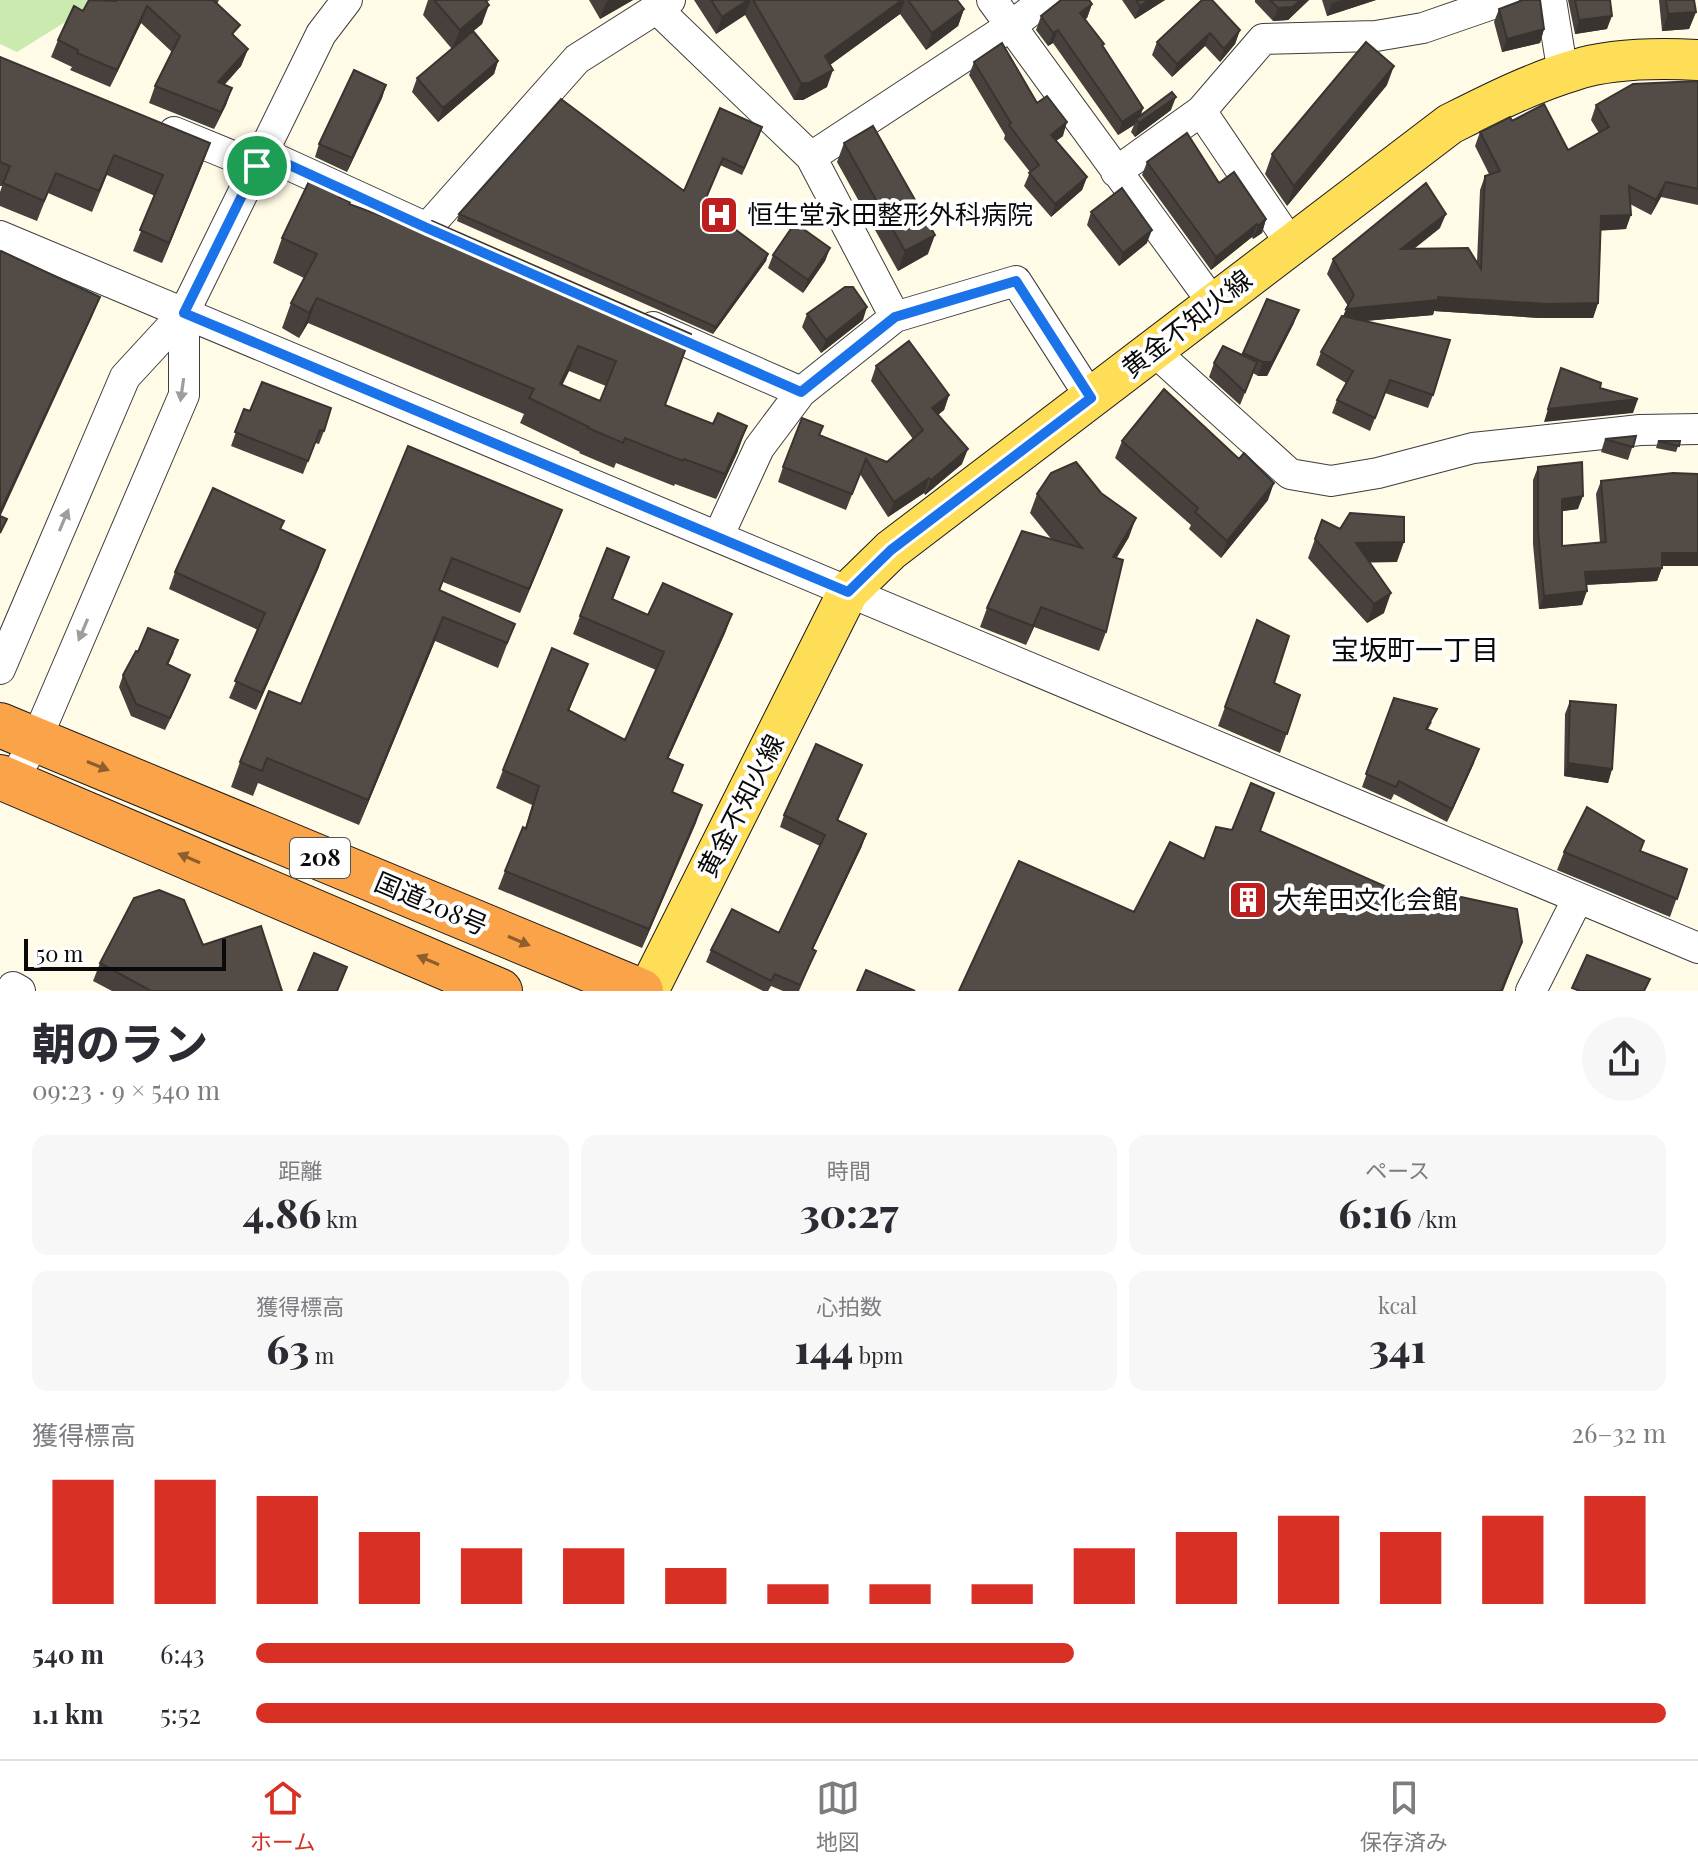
<!DOCTYPE html>
<html lang="ja">
<meta charset="utf-8">
<style>
body{margin:0;font-family:"Playfair Display","Noto Sans JP",serif;background:#f7f7f7;color:#2b2b33;height:100vh;display:flex;flex-direction:column;font-size:30px;white-space:nowrap}
*{box-sizing:border-box;margin:0}
p{font-size:26px;color:#7c7c81}
.icon{flex:none;width:44px;height:44px;fill:none;stroke:currentColor;stroke-width:2;stroke-linecap:round;stroke-linejoin:round}
.map{position:relative;height:991px;overflow:hidden}
.details{display:flex;flex-direction:column;background:#fff;flex:1}
.details>*{flex:none}
.scale{position:absolute;left:24px;bottom:20px;width:202px;box-sizing:border-box;padding-left:8px;border:4px solid #0a0a0a;border-top:0;font-size:22px;line-height:28px;white-space:nowrap;color:#0a0a0a;-webkit-text-stroke:6px #fff;paint-order:stroke}
.pin{position:absolute;display:grid;place-items:center;width:68px;height:68px;color:#fff;margin:-34px;border:4px solid #fff;border-radius:50%;box-shadow:0 2px 8px #0007}
.round{display:grid;place-items:center;flex:none;width:84px;height:84px;border-radius:42px;background:#f7f7f7}
.overview{display:flex;align-items:center;justify-content:space-between;height:136px;padding:0 32px}
h1{font-size:44px;font-weight:800;line-height:60px}
.metrics{display:grid;grid-template-columns:repeat(3,1fr);gap:12px;height:136px;padding:8px 32px}
.metrics div{display:grid;align-content:center;border-radius:16px;background:#f7f7f7;text-align:center}
.metrics b{font-size:40px;font-weight:800}
.metrics small{font-size:22px;font-weight:400}
.metrics p{font-size:22px}
.chart{height:224px;padding:16px 32px}
.chart p{display:flex;justify-content:space-between}
.chart svg{width:100%;height:144px;margin-top:8px;stroke:#d93025;stroke-width:6}
ul{padding:0 32px;list-style:none;font-size:26px}
li{display:grid;grid-template-columns:128px 96px 1fr;align-items:center;height:60px}
li i{height:20px;border-radius:10px;background:#d93025}
.tabs{display:flex;justify-content:space-around;align-items:center;height:112px;border-top:2px solid #e1e1e2;background:#fff;font-size:22px;color:#7c7c81}
.tabs a{display:grid;justify-items:center;gap:4px}
.tabs .current{color:#d93025}
.map>svg:first-child{display:block}
.green{fill:#cbeab0}
.lines{fill:none;stroke-linecap:round;stroke-linejoin:round}
.minor-casing{stroke:#3d3d3d;stroke-width:32}
.major-casing{stroke:#1b1b1b;stroke-width:42}
.highway-casing{stroke:#1b1b1b;stroke-width:46}
.minor{stroke:#fff;stroke-width:30}
.major{stroke:#fede57;stroke-width:40}
.highway{stroke:#faa349;stroke-width:44}
.wall{fill:#47403c;fill-rule:evenodd}
.shaded-wall{fill:#3a3431}
.building{fill:#534b46;stroke:#3a3431;stroke-width:2;fill-rule:evenodd}
.oneway{fill:#9d9d9d}
.oneway2{fill:#8e5e2d}
.route-casing{stroke:#fff;stroke-width:16}
.route{stroke:#1a73e8;stroke-width:10}
.labels{text-anchor:middle;stroke-width:8;stroke-linejoin:round;paint-order:stroke}
.shield{fill:#fff;stroke:#545454;stroke-width:2}
.shield-label{font-size:24px;font-weight:bold;fill:#0a0a0a}
.poi-label{font-size:26px;fill:#0a0a0a;stroke:#fff;text-anchor:start}
.street-label{font-size:26px;fill:#0a0a0a;stroke:#fff}
.neighbourhood-label{font-size:28px;fill:#0a0a0a;stroke:#fff}
</style>
<div class="map">
<svg width="1698" height="991" viewBox="0 0 1698 991">
<rect width="100%" height="100%" fill="#fffbe7"/>
<path class="green" d="M0,0H101L17,52L0,44Z"/>
<g class="lines">
<defs>
<path id="minor" d="M992,0L1213,303
M1551,0L1563,74
M656,8L811,157L895,317
M1201,111L1291,244
M174,132L257,166
M263,153L427,228L577,59L670,0
M811,157L1012,25L1045,0
M1116,172L1201,111L1263,39L1376,36L1423,28L1504,0
M0,236L1698,948
M653,327L801,392
M1154,351L1290,474L1331,481L1378,473L1473,448L1640,430L1698,429
M718,537L759,448L801,392L895,317L1016,281L1091,398
M0,669L125,377L184,313L321,34L347,0
M11,783L36,740L184,395V313
M13,987L20,991
M1531,991L1578,898"/>
<path id="major" d="M648,991L848,592L891,550L1450,124C1490,104 1531,83 1575,70C1612,58 1659,58 1698,60"/>
<path id="highway" d="M0,725L641,991
M0,777L500,991"/>
</defs>
<use href="#minor" class="minor-casing"/>
<use href="#major" class="major-casing"/>
<use href="#highway" class="highway-casing"/>
<use href="#minor" class="minor"/>
<use href="#major" class="major"/>
<use href="#highway" class="highway"/>
</g>
<path class="wall" d="M117,0H219L217,4L235,37L248,49L241,66L224,85L232,88L226,105L214,129L149,103L155,86L172,52L141,23L110,87L70,70L72,67L51,57L58,40L83,11Z
M428,0H490L487,2L482,24L473,31L498,61L494,74L438,122L412,92L417,78L452,49L423,15Z
M589,0H633L600,19Z
M694,0H957L964,9L958,26L926,50L900,14L830,65L827,87L803,100H794L745,15L716,34Z
M1122,0H1165L1135,19Z
M1202,0L1240,30L1235,44L1220,62L1205,46L1172,77L1152,55L1157,42Z
M1255,0H1309L1288,20L1273,21L1255,2Z
M1322,0H1376L1327,16Z
M1568,0H1610L1607,29L1575,34Z
M1659,0H1694L1696,12L1689,29L1662,31Z
M1092,4L1087,18L1085,19L1104,44L1103,47L1143,108L1141,115L1171,110L1135,137L1131,132L1134,125L1118,135L1053,43L1048,46L1036,30L1041,16Z
M1499,9L1544,29L1540,43L1502,52L1494,22Z
M0,57L210,143L162,263L133,251L155,196L107,175L92,212L48,193L37,221L0,206V192L2,186H0Z
M974,62L1037,103L1063,136L1056,141L1087,177L1082,190L1051,217L1024,186L1030,172L1004,139L1005,135L969,75Z
M1698,81V205L1661,197L1651,215L1630,204L1626,229L1601,230L1598,303L1593,318H1540L1434,311L1433,315L1365,321L1433,395L1428,408L1385,393L1370,431L1332,413L1337,400L1346,383L1316,365L1321,352L1343,316L1348,306L1327,274L1333,259L1440,228L1414,249L1477,262L1480,190L1485,176L1489,174L1475,146L1480,132L1512,121L1568,150L1599,133L1591,120L1596,105Z
M386,85L382,98L347,172L315,157L319,144Z
M1387,85L1287,206L1265,174L1272,154Z
M720,108L760,134L742,175L720,165L703,205L768,254L766,261L713,334L457,221L459,214L684,191Z
M844,143L928,254L898,271L837,162Z
M1147,162L1219,183L1266,219L1262,233L1253,239L1252,237L1211,270L1142,175Z
M339,197L349,204L691,334L665,405L738,451L716,499L675,484L674,486L616,463L614,468L579,453L580,452L520,423L524,414L308,323L299,338L282,328L291,303L304,278L273,263L282,238ZM569,371L606,386L600,401L562,385Z
M1091,212L1147,243L1119,266L1087,225Z
M830,248L825,261L803,293L768,268L773,255Z
M1267,299L1294,323L1267,376H1258L1253,373L1240,405L1209,377L1214,363L1242,355Z
M807,314L863,320L821,353L802,327Z
M876,366L949,395L944,410L938,415L962,464L925,495L924,493L888,517L860,474L846,510L778,482L783,467L819,435L887,462L913,439L871,381Z
M244,409L324,431L319,444L315,443L303,474L231,446Z
M1636,436L1628,460L1601,452L1605,439Z
M1122,441L1268,500L1221,558L1189,529L1191,525L1115,458Z
M1658,441H1680L1676,452L1656,448Z
M408,446L562,510L520,613L443,582L440,590L515,624L498,668L435,641L359,825L258,783L253,796L231,787L240,762L301,704Z
M1538,467L1578,509L1562,511V546L1600,543L1596,494L1601,481L1698,474V566H1662L1657,581L1586,585L1582,605L1539,609L1533,544V480Z
M1037,494L1129,537L1116,558L1106,632L1099,651L1034,627L1026,645L980,627L987,608L1052,540L1030,513Z
M1322,520L1397,562H1369L1384,613L1367,623L1308,558Z
M281,529L319,567L256,710L229,698L258,630L169,589L175,572Z
M629,557L613,599L648,615L732,614L725,633L668,759L673,792L702,805L642,948L498,889L505,871L525,828L532,805L496,788L503,770L588,664L569,711L625,740L656,670L573,634L580,616Z
M1257,620L1274,683L1300,695L1280,753L1218,726Z
M138,652H174L168,665L190,675L165,730L131,716L119,687L123,675Z
M1394,698L1432,722L1428,729L1474,763L1447,822L1394,794L1391,800L1362,787Z
M1570,701L1612,769L1608,783L1564,776L1565,714Z
M862,765L838,820L862,846L813,949L816,951L799,991H783L771,986L768,991H763L706,962L711,950L779,933L820,846L780,827L784,815Z
M1640,851L1687,869L1670,917L1557,870L1564,852Z
M203,945L282,991H112L93,981L100,963Z"/>
<path class="shaded-wall" d="M610,0H633L600,19L606,2Z
M748,0H751L745,15L716,34L722,17Z
M902,0H905L900,14L819,73L825,56Z
M1149,0H1165L1135,19L1140,6Z
M1300,0H1309L1288,20L1273,21L1278,8Z
M1342,0H1376L1327,16L1332,3Z
M1092,4L1087,18L1075,27L1080,13Z
M489,5L482,24L452,49L460,30Z
M147,6L141,23L110,87L117,70Z
M964,9L958,26L926,50L932,33Z
M1696,12L1689,29L1662,31L1668,14Z
M1612,16L1607,29L1575,34L1579,20Z
M1544,29L1540,43L1502,52L1507,39Z
M1058,30L1053,43L1048,46L1053,33Z
M1240,30L1235,44L1220,62L1224,49Z
M1210,33L1205,46L1172,77L1177,64Z
M248,49L241,66L212,99L218,82Z
M498,61L494,74L438,122L443,108Z
M1394,66L1387,85L1287,206L1294,186Z
M833,70L827,87L803,100H794L801,83Z
M386,85L382,98L347,172L352,158Z
M232,88L226,105L214,129L221,112Z
M1176,97L1171,110L1135,137L1139,123Z
M1143,108L1138,122L1136,119L1134,125L1118,135L1122,122Z
M1067,122L1063,136L1046,148L1051,135Z
M210,143L203,163L162,263L169,243Z
M1087,177L1082,190L1051,217L1055,204Z
M1666,182L1661,197L1651,215L1656,200Z
M1446,214L1440,228L1395,263L1401,249Z
M1631,215L1626,229L1596,231L1601,216Z
M1266,219L1262,233L1253,239L1258,226Z
M1257,224L1252,237L1211,270L1216,257Z
M1152,230L1147,243L1119,266L1123,253Z
M935,235L928,254L898,271L905,251Z
M830,248L825,261L803,293L808,280Z
M768,254L766,261L713,334L716,327Z
M100,297L91,319L0,517V512Z
M1438,297L1598,303L1593,318H1540L1434,311L1433,315L1341,323L1346,309Z
M317,298L308,323L299,338L309,313Z
M867,307L863,320L821,353L826,340Z
M1299,310L1294,323L1267,376H1258L1263,362Z
M578,346L569,371L551,409L560,384Z
M949,395L944,410L926,424L932,408Z
M1638,399L1633,413L1544,422L1548,409Z
M747,426L738,451L716,499L725,474Z
M968,449L962,464L925,495L931,480Z
M929,478L924,493L888,517L894,502Z
M1274,483L1268,500L1221,558L1227,541Z
M1583,496L1578,509L1557,512L1562,499Z
M562,510L553,534L520,613L529,589Z
M1136,518L1129,537L1106,576L1113,557Z
M1404,542L1397,562L1349,563L1356,543Z
M325,550L319,567L256,710L262,693Z
M1662,553H1698V566H1657Z
M1662,568L1657,581L1580,585L1585,572Z
M1587,591L1582,605L1539,609L1544,596Z
M1391,593L1384,613L1367,623L1374,604Z
M1041,607L1034,627L1026,645L1033,626Z
M732,614L725,633L660,777L667,758Z
M443,617L435,641L359,825L368,800Z
M190,675L186,686L165,730L170,718Z
M1479,749L1474,763L1447,822L1452,809Z
M1568,763L1612,769L1608,783L1564,776Z
M702,805L696,823L642,948L649,929Z
M866,834L862,846L807,961L812,949Z
M1522,942L1503,991H1501Z"/>
<path class="building" d="M89,0L116,1L117,0H213L240,25L232,34L248,49L218,82L232,88L221,112L155,86L180,36L147,6L117,70L77,53L78,50L58,40L74,6L83,11Z
M434,0H485L489,5L460,30Z
M711,0H748L722,17Z
M753,0H902L825,56L833,70L809,83H801Z
M908,0H957L964,9L932,33Z
M1061,0H1089L1092,4L1080,13L1104,44L1102,45L1143,108L1122,122L1058,30L1053,33L1041,16Z
M1136,0H1149L1140,6Z
M1202,0H1212L1240,30L1224,49L1210,33L1177,64L1157,42Z
M1270,0H1300L1293,7L1278,8Z
M1523,0H1540L1544,29L1507,39L1499,9Z
M1575,0H1610L1612,16L1579,20Z
M1666,0H1694L1696,12L1668,14Z
M473,31L498,61L443,108L417,78Z
M1366,42L1394,66L1294,186L1272,154Z
M1002,43L1037,103L1047,96L1067,122L1051,135L1087,177L1055,204L1029,173L1039,165L1009,125L1011,123L974,62Z
M0,57L210,143L169,243L140,230L163,175L114,155L99,191L56,173L44,201L3,183L10,166L0,162Z
M354,70L386,85L352,158L319,144Z
M1698,81V189L1666,182L1656,200L1629,186L1631,215L1601,216L1598,303L1546,304L1438,297V300L1346,309L1354,295L1333,259L1426,183L1446,214L1401,249L1468,248L1481,269L1485,176L1500,171L1480,132L1510,117L1512,121L1544,104L1568,150L1609,127L1596,105L1633,84Z
M1172,92L1176,97L1139,123L1136,119Z
M561,99L684,191L720,108L762,127L744,168L723,158L703,205L768,254L716,327L459,214Z
M873,126L935,235L905,251L844,143Z
M1187,133L1219,183L1234,172L1266,219L1258,226L1257,224L1216,257L1147,162Z
M312,175L342,189L339,197L350,202L349,204L423,231L432,221L691,334L665,405L713,424L718,413L747,426L725,474L684,459L683,461L625,438L623,443L588,428L589,427L529,398L534,389L317,298L309,313L291,303L317,254L282,238ZM578,346L616,361L600,401L560,384Z
M1122,188L1152,230L1123,253L1091,212Z
M795,223L830,248L808,280L773,255Z
M1,251L100,297L0,512V252Z
M845,287H853L867,307L826,340L807,314Z
M1267,299L1299,310L1272,362H1263L1243,353Z
M1342,316L1450,340L1433,395L1390,380L1375,418L1337,400L1353,371L1321,352Z
M909,341L949,395L932,408L968,449L931,480L929,478L894,502L866,459L852,494L783,467L802,418L823,426L819,435L887,462L923,430L876,366Z
M1223,346L1257,362L1245,392L1214,363Z
M1561,368L1601,383L1600,388L1638,399L1548,409Z
M262,382L331,408L324,431L320,430L308,461L235,432L244,409L250,411Z
M1164,389L1239,459L1244,453L1274,483L1227,541L1195,512L1198,508L1122,441Z
M1636,436L1633,447L1605,439Z
M1658,441H1680L1679,446Z
M408,446L562,510L529,589L452,558L439,590L515,624L507,643L443,617L368,800L267,758L262,771L240,762L269,691L301,704Z
M1076,462L1101,493L1136,518L1113,557L1123,560L1106,632L1041,607L1033,626L987,608L1022,531L1082,548L1037,494L1051,473Z
M1582,462L1583,496L1562,499V546L1606,542L1601,481L1673,473L1698,474V553H1662V568L1585,572L1587,591L1544,596L1538,531V467Z
M213,488L284,521L280,529L325,550L262,693L235,681L265,613L175,572Z
M1350,513L1404,517V542L1356,543L1391,593L1374,604L1315,539L1322,520L1340,529Z
M0,516L7,519L0,533Z
M607,548L629,557L612,599L648,615L663,583L732,614L667,758L683,765L672,792L702,805L649,929L505,871L523,827L526,829L539,786L503,770L552,648L588,664L568,710L625,740L664,652L580,616Z
M1257,620L1289,636L1274,683L1300,695L1287,734L1225,707Z
M148,628L178,640L167,664L190,675L170,718L136,704L123,675L136,651L138,652Z
M1394,698L1437,709L1426,729L1479,749L1452,809L1399,781L1396,787L1366,774Z
M1570,701L1616,705L1612,769L1568,763Z
M816,744L862,765L837,820L866,834L812,949L816,951L800,985L775,974L771,981L711,950L732,909L779,933L825,835L784,815Z
M1251,783L1274,793L1260,831L1427,905L1433,891L1517,909L1522,942L1501,991H959L1019,861L1134,912L1170,842L1204,859L1216,827L1232,830Z
M1587,807L1644,841L1640,851L1687,869L1677,899L1564,852Z
M159,890L184,900L203,945L261,926L282,991H151L100,963L134,898Z
M314,953L347,967L337,991H298Z
M1587,955L1650,979L1644,991H1580L1572,988Z
M866,970L915,991H857Z"/>
<defs><path id="oneway-solid" d="M-6-.8H1V-3.2L6.5 0L1 3.2V.8H-6Z" transform="scale(2)"/></defs>
<g class="oneway">
<use href="#oneway-solid" transform="translate(182 390) rotate(98)"/>
<use href="#oneway-solid" transform="translate(64 520) rotate(-67)"/>
<use href="#oneway-solid" transform="translate(83 630) rotate(113)"/>
</g>
<g class="oneway2">
<use href="#oneway-solid" transform="translate(98 766) rotate(22)"/>
<use href="#oneway-solid" transform="translate(189 858) rotate(-157)"/>
<use href="#oneway-solid" transform="translate(519 941) rotate(23)"/>
<use href="#oneway-solid" transform="translate(428 960) rotate(-157)"/>
</g>
<g class="lines">
<defs>
<path id="route" d="M263,153L427,228L801,392L895,317L1016,281L1091,398L891,550L848,592L184,313Z"/>
</defs>
<use href="#route" class="route-casing"/>
<use href="#route" class="route"/>
</g>
<defs>
<symbol id="hospital-square" viewBox="-11 -11 22 22"><rect x="-9" y="-9" width="18" height="18" rx="4" fill="#be1e1e" stroke="#fff"/><path d="M-5-5h3v3.5h4V-5h3V5h-3V1.5h-4V5h-3Z" fill="#fff"/></symbol>
<symbol id="building-square" viewBox="-11 -11 22 22"><rect x="-9" y="-9" width="18" height="18" rx="4" fill="#be1e1e" stroke="#fff"/><path d="M-4-6H4V6H1V3H-1V6H-4ZM-2.5-4.3h1.7v1.8h-1.7ZM.8-4.3h1.7v1.8H.8ZM-2.5-1h1.7V.8h-1.7ZM.8-1h1.7V.8H.8Z" fill="#fff"/></symbol>
</defs>
<g fill-rule="evenodd">
<use href="#hospital-square" x="697" y="193" width="44" height="44"/>
<use href="#building-square" x="1226" y="878" width="44" height="44"/>
</g>
<g class="labels">
<rect class="shield" x="290" y="838" width="60" height="40" rx="6"/>
<g class="shield-label">
<text x="320" y="866">208</text>
</g>
<g class="poi-label">
<text x="747" y="224">恒生堂永田整形外科病院</text>
<text x="1276" y="909">大牟田文化会館</text>
</g>
<g class="street-label">
<text transform="translate(1187 324) rotate(-38)" y="9">黄金不知火線</text>
<text transform="translate(741 806) rotate(-63)" y="9">黄金不知火線</text>
<text transform="translate(431 904) rotate(23)" y="9">国道208号</text>
</g>
<g class="neighbourhood-label">
<text x="1415" y="660">宝坂町一丁目</text>
</g>
</g>
</svg>
<div class="scale">50 m</div>
<div class="pin" style="left:257px;top:166px;background:#1e9e55"><svg class="icon" aria-label="arrive" viewBox="0 0 24 24"><path d="M6 21V4h12l-3 4 3 4H6"/></svg></div>
</div>
<section class="details">
<div class="overview"><div><h1>朝のラン</h1><p>09:23 · 9 × 540 m</p></div><a class="round"><svg class="icon" aria-label="share" viewBox="0 0 24 24"><path d="M12 15V3M7 8l5-5 5 5M5 13v7h14v-7"/></svg></a></div>
<div class="metrics">
<div><p>距離</p><b>4.86<small> km</small></b></div>
<div><p>時間</p><b>30:27</b></div>
<div><p>ペース</p><b>6:16<small> /km</small></b></div>
</div>
<div class="metrics">
<div><p>獲得標高</p><b>63<small> m</small></b></div>
<div><p>心拍数</p><b>144<small> bpm</small></b></div>
<div><p>kcal</p><b>341</b></div>
</div>
<div class="chart"><p><span>獲得標高</span>26–32 m</p>
<svg viewBox="0 0 160 44" preserveAspectRatio="none"><path d="M5 44V6M15 44V6M25 44V11M35 44V22M45 44V27M55 44V27M65 44V33M75 44V38M85 44V38M95 44V38M105 44V27M115 44V22M125 44V17M135 44V22M145 44V17M155 44V11"/></svg>
</div>
<ul>
<li><b>540 m</b>6:43<i style="width:58%"></i></li>
<li><b>1.1 km</b>5:52<i style="width:100%"></i></li>
</ul>
</section>
<nav class="tabs">
<a class="current"><svg class="icon" aria-label="home" viewBox="0 0 24 24"><path d="M3 11l9-7 9 7M6 9v11h12V9"/></svg>ホーム</a>
<a><svg class="icon" aria-label="map" viewBox="0 0 24 24"><path d="M3 6l6-2 6 2 6-2v14l-6 2-6-2-6 2zM9 4v14M15 6v14"/></svg>地図</a>
<a><svg class="icon" aria-label="saved" viewBox="0 0 24 24"><path d="M7 4h10v16l-5-4-5 4z"/></svg>保存済み</a>
</nav>
